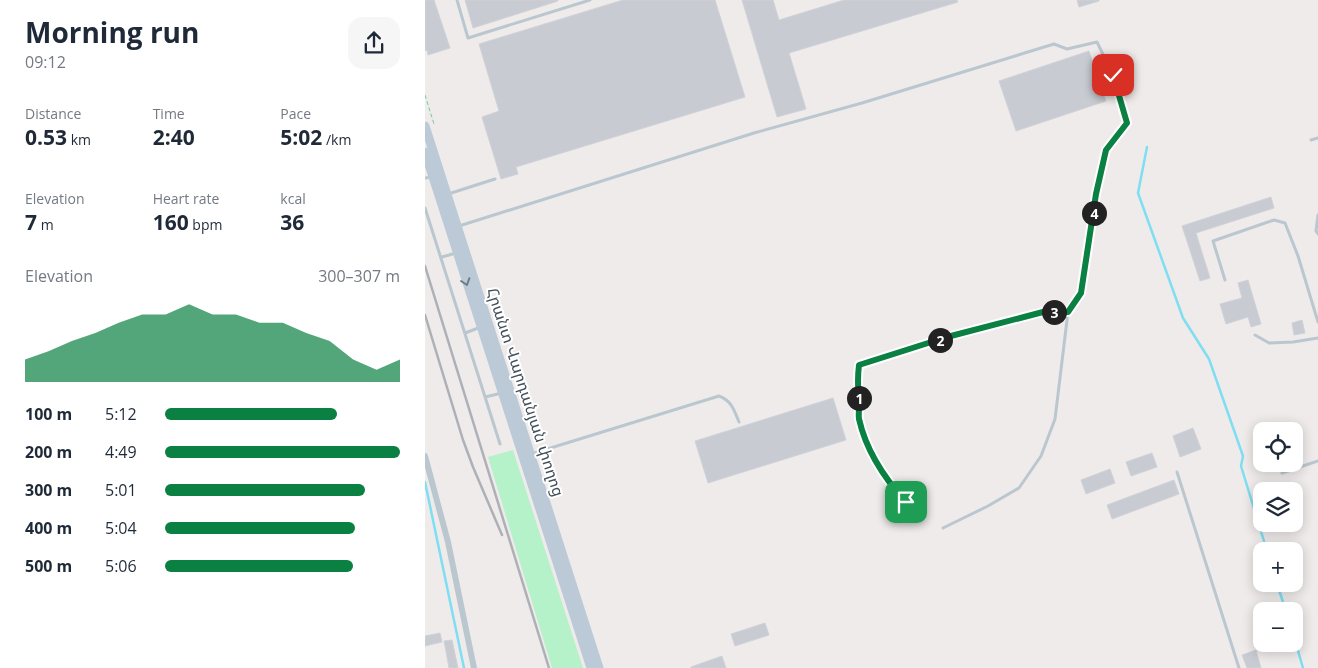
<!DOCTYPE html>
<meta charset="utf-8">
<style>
body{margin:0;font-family:"Open Sans","Noto Sans Armenian",sans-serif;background:#f6f6f7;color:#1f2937;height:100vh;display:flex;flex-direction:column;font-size:19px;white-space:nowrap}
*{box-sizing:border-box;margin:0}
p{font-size:16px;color:#747a83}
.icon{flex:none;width:28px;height:28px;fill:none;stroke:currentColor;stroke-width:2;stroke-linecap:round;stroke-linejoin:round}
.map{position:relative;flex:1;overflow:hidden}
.sheet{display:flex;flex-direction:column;background:#fff;width:425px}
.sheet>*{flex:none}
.controls{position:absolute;left:828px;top:422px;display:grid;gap:10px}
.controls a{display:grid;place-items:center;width:50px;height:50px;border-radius:10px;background:#fff;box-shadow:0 2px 12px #0003;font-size:25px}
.pin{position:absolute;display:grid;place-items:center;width:42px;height:42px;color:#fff;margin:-21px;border-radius:10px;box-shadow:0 2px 8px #0006}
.km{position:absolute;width:25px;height:25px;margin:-12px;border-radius:50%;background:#222;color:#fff;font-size:14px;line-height:25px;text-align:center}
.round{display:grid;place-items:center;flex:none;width:52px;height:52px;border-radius:15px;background:#f6f6f7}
.summary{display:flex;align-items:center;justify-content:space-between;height:85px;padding:0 25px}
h1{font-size:28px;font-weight:700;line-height:38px}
.metrics{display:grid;grid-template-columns:repeat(3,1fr);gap:8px;height:85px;padding:5px 25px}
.metrics div{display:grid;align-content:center}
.metrics b{font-size:21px;font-weight:700}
.metrics small{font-size:14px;font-weight:400}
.metrics p{font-size:14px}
.chart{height:140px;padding:10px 25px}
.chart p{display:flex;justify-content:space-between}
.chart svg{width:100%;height:90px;margin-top:5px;fill:#0b8043;opacity:.7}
ul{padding:0 25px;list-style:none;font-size:16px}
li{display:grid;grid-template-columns:80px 60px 1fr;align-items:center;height:38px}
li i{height:12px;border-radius:6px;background:#0b8043}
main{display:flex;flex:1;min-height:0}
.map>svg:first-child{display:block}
.green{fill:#b5f1c9}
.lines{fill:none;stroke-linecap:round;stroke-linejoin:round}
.stream{stroke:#7fdef1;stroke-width:2.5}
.building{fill:#c8cbd1;stroke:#cfd2d8}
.path{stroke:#6bd19a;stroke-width:1;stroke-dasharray:4 2.5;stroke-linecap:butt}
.service{stroke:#bbc7cf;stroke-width:3}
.minor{stroke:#bbc7cf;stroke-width:6}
.secondary{stroke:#bccad7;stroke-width:9}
.rail{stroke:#adb1b7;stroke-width:2.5}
.oneway{stroke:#6d7b86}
.route-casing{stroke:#fff;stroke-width:10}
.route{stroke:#0b8043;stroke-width:6}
.labels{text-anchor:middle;stroke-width:4;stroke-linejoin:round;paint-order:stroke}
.street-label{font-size:16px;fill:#43505a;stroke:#fff}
</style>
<main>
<section class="sheet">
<div class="summary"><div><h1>Morning run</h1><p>09:12</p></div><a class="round"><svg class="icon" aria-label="share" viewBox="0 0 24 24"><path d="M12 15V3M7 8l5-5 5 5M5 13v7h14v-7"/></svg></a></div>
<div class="metrics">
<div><p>Distance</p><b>0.53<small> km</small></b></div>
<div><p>Time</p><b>2:40</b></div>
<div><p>Pace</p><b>5:02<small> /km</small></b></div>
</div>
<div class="metrics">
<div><p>Elevation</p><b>7<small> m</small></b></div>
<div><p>Heart rate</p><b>160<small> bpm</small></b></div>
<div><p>kcal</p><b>36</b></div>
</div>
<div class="chart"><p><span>Elevation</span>300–307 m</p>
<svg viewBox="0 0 160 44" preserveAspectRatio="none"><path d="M0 44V33L10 29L20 24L30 20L40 15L50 11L60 11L70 6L80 11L90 11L100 15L110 15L120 20L130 24L140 33L150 38L160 33V44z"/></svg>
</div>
<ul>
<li><b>100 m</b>5:12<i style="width:73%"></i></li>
<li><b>200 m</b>4:49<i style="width:100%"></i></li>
<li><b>300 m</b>5:01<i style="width:85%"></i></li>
<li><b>400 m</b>5:04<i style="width:81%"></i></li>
<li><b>500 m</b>5:06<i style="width:80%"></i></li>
</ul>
</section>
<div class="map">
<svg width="893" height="668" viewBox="0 0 893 668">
<rect width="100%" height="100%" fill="#efebeb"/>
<path class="green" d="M88,450L158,668H127L63,457Z"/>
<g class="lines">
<path class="stream" d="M722,147L713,193L758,318L784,359L818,456L816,466L842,551
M0,482L39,668
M852,584L861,611
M869,637L878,668"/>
</g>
<path class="building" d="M0,0H9L25,48L3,55L2,50L0,51Z
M40,0H133V1L48,28Z
M198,0H290L320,97L91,167L93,174L76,179L57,117L74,111L54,44Z
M317,0H348L354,20L419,0H532L533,2L364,53L381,109L352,117Z
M652,0H674V1L654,7Z
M664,51L681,101L591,131L574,81Z
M846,197L849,208L771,233L785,278L775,281L757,226Z
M823,280L836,324L826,327L823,317L801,324L795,304L817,298L813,283Z
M877,320L880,333L869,335L867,323Z
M408,398L421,440L283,483L270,441Z
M768,428L776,449L755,457L748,436Z
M727,453L732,467L706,476L701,462Z
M685,469L690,483L661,494L656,480Z
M749,480L754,494L687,519L682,505Z
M340,623L344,635L310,646L306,634Z
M15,633L17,642L0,646V636Z
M27,640L33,668H24L19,641Z
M831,650L836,668H822L817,655Z
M297,656L301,668H266V667Z"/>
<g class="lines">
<path class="path" d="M0,95L9,124"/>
<path class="service" d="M32,0L43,38L165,0
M886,140L893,138
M0,178L7,177
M23,194L70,179
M0,208L75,444
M893,215L891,231L893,234
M34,226L329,133L437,103L629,44L642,49L672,42L688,75L702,123L681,150L671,194L656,293L643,312L630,419L616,456L594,488L563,506L518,528
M17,257L31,253
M800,280L788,241L849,220L860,223L873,256L893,322
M40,333L56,327
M830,335L844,343L868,342L893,338
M60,397L77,393
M106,454L294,396C307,401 309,410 314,422
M752,472L814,668
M857,473L893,461
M481,502C460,479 440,450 434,419C433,413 435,406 434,400C433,384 431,381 434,365L522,337L618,312H643"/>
<path class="minor" d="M0,456L23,542L49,668"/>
<path class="secondary" d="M0,126L174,668
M0,152L166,668"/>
<path class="rail" d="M0,266L124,668
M0,315L38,440L48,467L77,535"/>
</g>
<defs><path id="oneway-chevron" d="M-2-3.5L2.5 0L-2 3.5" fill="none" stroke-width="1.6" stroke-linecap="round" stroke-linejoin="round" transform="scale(1.25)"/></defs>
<use class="oneway" href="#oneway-chevron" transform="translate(41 282) rotate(72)"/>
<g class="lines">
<defs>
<path id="route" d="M481,502C460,479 441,450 434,419C433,413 435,406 434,400C433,384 432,381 434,365L522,337L618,312H643L656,293L671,194L681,150L702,123L688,75"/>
</defs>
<use href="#route" class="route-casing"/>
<use href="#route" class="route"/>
</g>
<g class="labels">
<g class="street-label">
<text transform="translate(101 392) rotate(72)" y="6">Հրանտ Վարդանյան փողոց</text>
</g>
</g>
</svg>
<div class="controls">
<a><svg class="icon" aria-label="locate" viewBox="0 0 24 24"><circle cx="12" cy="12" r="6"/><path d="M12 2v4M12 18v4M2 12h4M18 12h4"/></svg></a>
<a><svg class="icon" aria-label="layers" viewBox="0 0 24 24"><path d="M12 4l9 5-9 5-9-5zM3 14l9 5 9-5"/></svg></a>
<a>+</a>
<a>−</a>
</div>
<div class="pin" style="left:481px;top:502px;background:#1e9e55"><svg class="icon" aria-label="arrive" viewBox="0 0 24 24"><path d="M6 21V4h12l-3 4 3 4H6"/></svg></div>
<div class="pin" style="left:688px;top:75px;background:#d93025"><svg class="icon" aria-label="check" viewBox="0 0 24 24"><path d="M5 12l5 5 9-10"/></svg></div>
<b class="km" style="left:434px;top:398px">1</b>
<b class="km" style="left:515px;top:340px">2</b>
<b class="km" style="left:629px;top:312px">3</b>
<b class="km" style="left:669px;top:213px">4</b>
</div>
</main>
